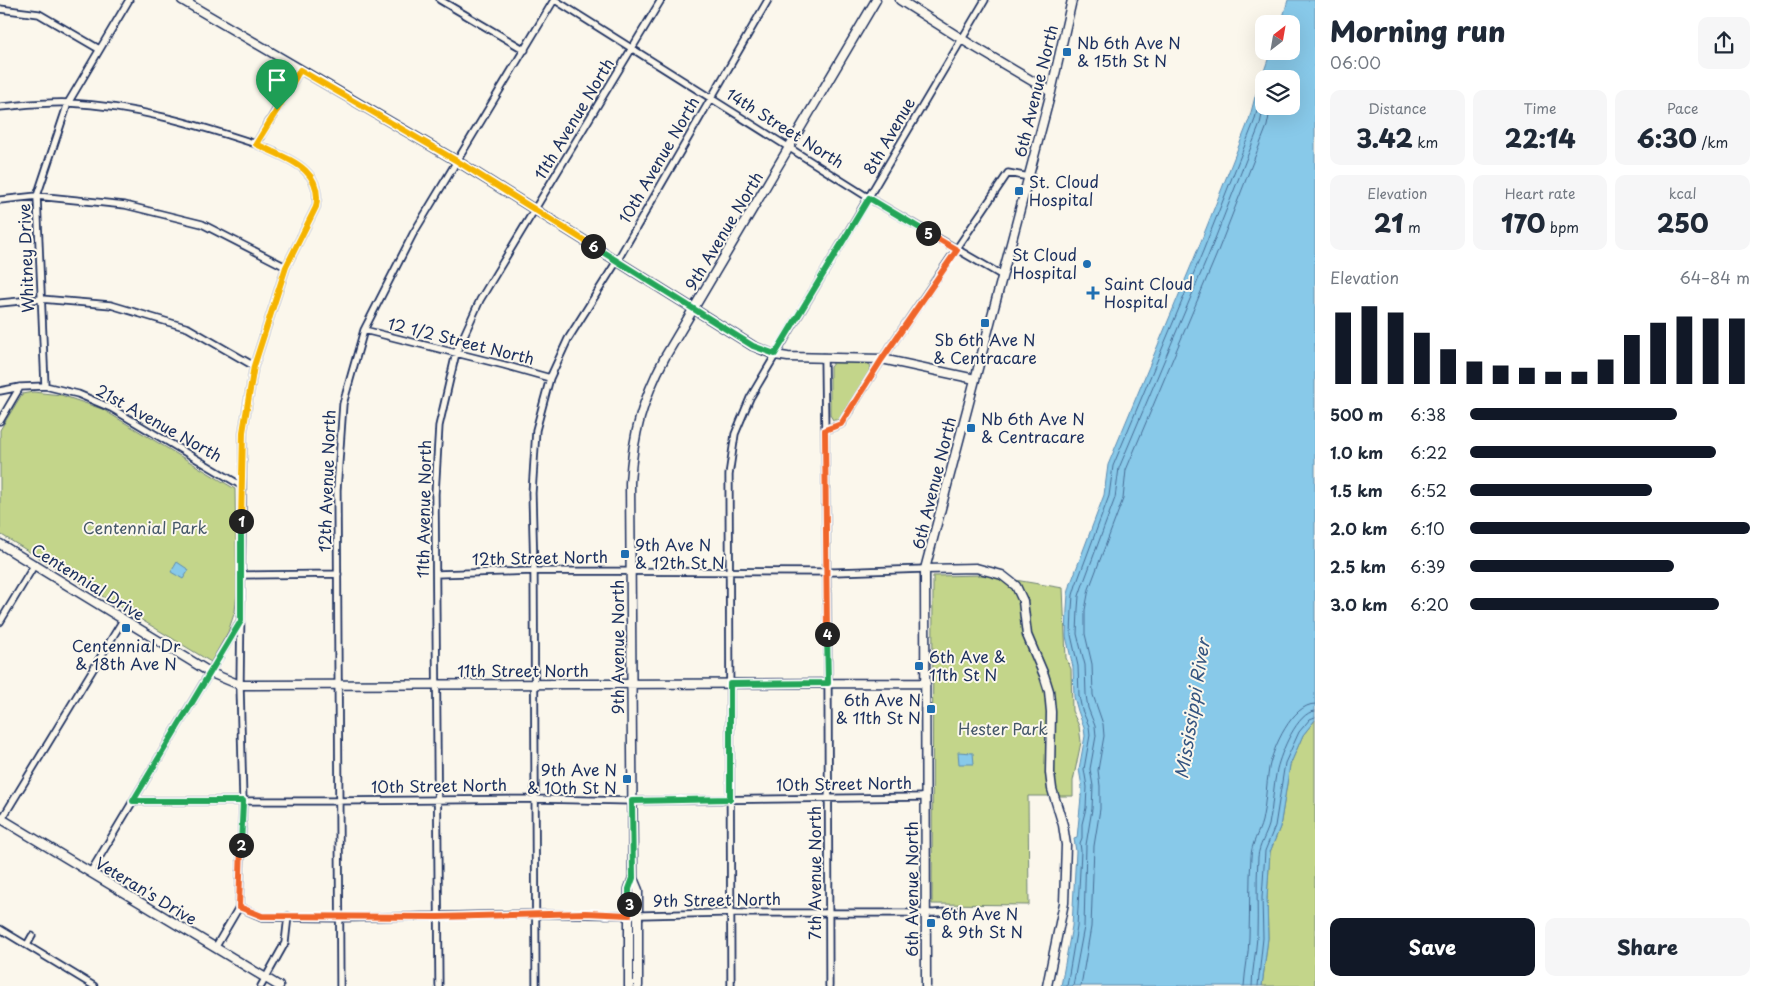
<!DOCTYPE html>
<meta charset="utf-8">
<style>
body{margin:0;font-family:"Playpen Sans",sans-serif;background:#f6f6f7;color:#1f2937;height:100vh;display:flex;flex-direction:column;font-size:19px;white-space:nowrap}
*{box-sizing:border-box;margin:0}
p{font-size:16px;color:#747a83}
.icon{flex:none;width:28px;height:28px;fill:none;stroke:currentColor;stroke-width:2;stroke-linecap:round;stroke-linejoin:round}
.map{position:relative;flex:1;overflow:hidden}
.drawer{display:flex;flex-direction:column;background:#fff;width:450px}
.drawer>*{flex:none}
.needle{width:32px;rotate:31deg}
.controls{position:absolute;left:1255px;top:15px;display:grid;gap:10px}
.controls a{display:grid;place-items:center;width:45px;height:45px;border-radius:10px;background:#fff;box-shadow:0 5px 20px #0002;font-size:25px}
.pin{position:absolute;display:grid;place-items:center;width:42px;height:42px;color:#fff;margin:-51px -21px;border-radius:50% 50% 50% 0;rotate:-45deg;box-shadow:0 0 5px #0007}
.pin .icon{rotate:45deg}
.km{position:absolute;width:25px;height:25px;margin:-12px;border-radius:50%;background:#222;color:#fff;font-size:14px;line-height:25px;text-align:center}
.round{display:grid;place-items:center;flex:none;width:52px;height:52px;border-radius:10px;background:#f6f6f7}
.head{display:flex;align-items:center;justify-content:space-between;height:85px;padding:0 15px}
h1{font-size:28px;font-weight:800;line-height:38px}
.figures{display:grid;grid-template-columns:repeat(3,1fr);gap:8px;height:85px;padding:5px 15px}
.figures div{display:grid;align-content:center;border-radius:10px;background:#f6f6f7;text-align:center}
.figures b{font-size:25px;font-weight:800}
.figures small{font-size:14px;font-weight:400}
.figures p{font-size:14px}
.chart{height:140px;padding:10px 15px}
.chart p{display:flex;justify-content:space-between}
.chart svg{width:100%;height:90px;margin-top:5px;stroke:#111827;stroke-width:6}
.button{display:flex;gap:10px;margin-top:auto;padding:10px 15px}
.button a{flex:1;height:58px;border-radius:10px;background:#111827;color:#fff;font-size:20px;font-weight:800;line-height:58px;text-align:center}
.button a+a{background:#f6f6f7;color:#1f2937}
ul{padding:0 15px;list-style:none;font-size:16px}
li{display:grid;grid-template-columns:80px 60px 1fr;align-items:center;height:38px}
li i{height:12px;border-radius:6px;background:#111827}
main{display:flex;flex:1;min-height:0}
.map>svg:first-child{display:block}
.green{fill:#c3d58a;stroke:#6f8274}
.water{fill:#88c9e9;stroke:#5c8bb1;fill-rule:evenodd}
.lines{fill:none;stroke-linecap:round;stroke-linejoin:round}
.shore{stroke:#476d96;stroke-width:1}
.street-casing{stroke:#1b2f5e;stroke-width:9}
.secondary-casing{stroke:#1b2f5e;stroke-width:11}
.street{stroke:#fbf7ec;stroke-width:5.5}
.secondary{stroke:#fbf7ec;stroke-width:8}
.split-1-casing{stroke:#fff;stroke-width:10}
.split-2-casing{stroke:#fff;stroke-width:10}
.split-3-casing{stroke:#fff;stroke-width:10}
.split-4-casing{stroke:#fff;stroke-width:10}
.split-5-casing{stroke:#fff;stroke-width:10}
.split-6-casing{stroke:#fff;stroke-width:10}
.split-7-casing{stroke:#fff;stroke-width:10}
.split-1{stroke:#f5b400;stroke-width:6}
.split-2{stroke:#22a559;stroke-width:6}
.split-3{stroke:#f0652b;stroke-width:6}
.split-4{stroke:#22a559;stroke-width:6}
.split-5{stroke:#f0652b;stroke-width:6}
.split-6{stroke:#22a559;stroke-width:6}
.split-7{stroke:#f5b400;stroke-width:6}
.poi-dot{fill:#1f6fb2;stroke:#fbf7ec;stroke-width:2}
.labels{text-anchor:middle;stroke-width:4;stroke-linejoin:round;paint-order:stroke}
.poi-label{font-size:16px;fill:#1b2f5e;stroke:#fbf7ec;text-anchor:start}
.street-label{font-size:16px;fill:#1b2f5e;stroke:#fbf7ec}
.park-label{font-size:16px;fill:#455869;stroke:#fbf7ec}
.water-label{font-size:18px;font-style:italic;fill:#365681;stroke:#fbf7ec}
</style>
<main>
<div class="map">
<svg width="1315" height="986" viewBox="0 0 1315 986">
<rect width="100%" height="100%" fill="#fbf7ec"/>
<filter id="ink" filterUnits="userSpaceOnUse"><feTurbulence type="fractalNoise" baseFrequency=".02" numOctaves="2"/><feDisplacementMap in="SourceGraphic" scale="10" xChannelSelector="R" yChannelSelector="G"/><feConvolveMatrix kernelMatrix="1 2 1 2 8 2 1 2 1" color-interpolation-filters="sRGB"/></filter>
<g filter="url(#ink)">
<path class="green" d="M834,362L867,363L870,365L871,370L841,418L839,420H833L830,415V367Z
M33,392L61,395L102,409L235,489L237,593L235,611L228,632L211,662L0,534V430L22,394Z
M985,575L1063,588L1066,658L1071,669L1072,711L1079,726L1081,742L1073,781V796H1028L1029,905L932,904L933,576Z
M1315,720V986H1262L1268,938L1267,898L1270,852L1280,827L1290,765L1303,735Z"/>
<path class="water" d="M1288,0H1315V720L1303,735L1290,765L1280,827L1270,852L1267,898L1268,938L1262,986H1061L1072,926L1076,851L1074,839L1077,838L1082,787L1079,769L1085,736L1084,728L1078,711L1074,697L1073,667L1066,636L1067,609L1068,594L1071,583L1104,495L1108,465L1198,249L1249,120L1255,97L1271,51H1291V24H1281ZM1264,79H1291V106H1264Z
M177,562L189,570L183,579L171,572Z
M958,752L973,753L974,764H959Z"/>
<g class="lines">
<path class="shore" d="M1067,986L1077,927L1081,851L1080,843L1082,838V824L1086,808L1087,787L1084,769L1090,735L1089,726L1082,710L1079,696L1078,666L1071,635L1072,609L1073,595L1076,585L1109,496L1113,466L1203,251L1254,122L1264,86
M1073,986L1084,927L1086,845L1092,809L1093,786L1090,769L1096,736L1095,726L1088,708L1086,695L1085,665L1077,634L1078,609L1079,596L1082,587L1115,498L1119,468L1209,254L1260,124L1264,105
M1081,986L1091,927L1094,846L1100,809V786L1098,770L1104,736L1103,724L1093,695L1092,664L1085,634V610L1089,589L1123,499L1126,470L1216,256L1267,126L1271,106
M1244,986C1245,970 1249,953 1249,937C1250,910 1249,884 1251,857C1251,844 1259,833 1262,821C1266,804 1266,786 1269,768C1273,748 1292,704 1315,704
M1252,986C1252,970 1256,953 1257,937C1258,910 1256,884 1258,857C1259,845 1266,836 1269,825C1273,806 1273,787 1277,769C1281,753 1297,712 1315,711
M1258,986L1263,938L1262,898L1265,851L1275,826L1285,763L1299,732L1310,719L1315,717"/>
<defs>
<path id="street" d="M440,0L525,50
M555,0L869,198L1003,276
M0,9L39,14L99,49
M0,107C23,105 46,102 69,103C134,106 195,124 256,144
M0,200L37,196L125,205L202,224L286,267
M0,303L41,299L111,305L188,328L254,366
M364,330L504,365L550,378
M824,357L828,676L829,986
M45,386L37,196L68,103L129,0
M0,391L20,387L45,386L78,394L111,408L242,486
M0,421L20,387
M825,430L841,424L882,359L1008,173L1029,177
M436,574L534,571L835,572L925,569
M241,575L338,574
M0,622L35,564
M133,801H331L535,799L632,801L926,797
M2,819L123,620
M90,873L240,622
M239,907L262,917L341,918L527,914L643,915L722,913H934L957,911
M0,929L94,986
M27,945L32,936
M215,948L239,907L243,801L240,685L243,432L254,366L286,267L316,207C324,167 284,158 256,144L300,70
M261,986L285,943L288,916
M340,986L337,490L343,404L364,330L413,234L554,0
M439,986L435,494L439,426L456,353L480,300L661,0
M536,986L534,571L532,493L536,430L550,378L568,339L617,261L768,0
M731,986L729,475L735,434L750,398L985,0"/>
<path id="secondary" d="M182,0L457,161L753,346L775,355L788,357L882,359L975,379
M900,0L968,43L1051,92
M0,544L211,673L240,685L926,683
M925,569L976,568L1002,575L1016,586L1023,601L1027,635L1044,675L1049,691L1051,712L1050,773L1052,789L1063,825L1066,845L1064,903L1047,986
M0,818L279,986
M629,986V889L633,878
M638,986V890L633,878L630,483C633,433 642,401 665,357L876,0
M926,986L925,569L1051,92L1072,0"/>
</defs>
<use href="#street" class="street-casing"/>
<use href="#secondary" class="secondary-casing"/>
<use href="#street" class="street"/>
<use href="#secondary" class="secondary"/>
</g>
</g>
<g class="lines" filter="url(#ink)">
<defs>
<path id="split-1" d="M241,521L243,432L254,366L286,267L316,207C324,167 284,158 256,144L277,110"/>
<path id="split-2" d="M241,845L243,801H133L241,621V521"/>
<path id="split-3" d="M241,845L239,907L262,916L438,917L585,913L629,915V904"/>
<path id="split-4" d="M629,904V889L633,878L632,801L730,799V684L828,683L827,634"/>
<path id="split-5" d="M827,634L825,430L841,424L882,359L957,250L928,233"/>
<path id="split-6" d="M593,246L753,346L775,354L869,198L928,233"/>
<path id="split-7" d="M277,110L300,70L457,161L593,246"/>
</defs>
<use href="#split-1" class="split-1-casing"/>
<use href="#split-2" class="split-2-casing"/>
<use href="#split-3" class="split-3-casing"/>
<use href="#split-4" class="split-4-casing"/>
<use href="#split-5" class="split-5-casing"/>
<use href="#split-6" class="split-6-casing"/>
<use href="#split-7" class="split-7-casing"/>
<use href="#split-1" class="split-1"/>
<use href="#split-2" class="split-2"/>
<use href="#split-3" class="split-3"/>
<use href="#split-4" class="split-4"/>
<use href="#split-5" class="split-5"/>
<use href="#split-6" class="split-6"/>
<use href="#split-7" class="split-7"/>
</g>
<g class="poi-dot">
<rect x="1062" y="47" width="10" height="10" rx="2.5"/>
<rect x="1014" y="186" width="10" height="10" rx="2.5"/>
<circle cx="1087" cy="264" r="5"/>
<path d="M1090.5 285.5h5v5h5v5h-5v5h-5v-5h-5v-5h5z"/>
<rect x="980" y="318" width="10" height="10" rx="2.5"/>
<rect x="966" y="423" width="10" height="10" rx="2.5"/>
<rect x="620" y="549" width="10" height="10" rx="2.5"/>
<rect x="121" y="623" width="10" height="10" rx="2.5"/>
<rect x="914" y="661" width="10" height="10" rx="2.5"/>
<rect x="926" y="704" width="10" height="10" rx="2.5"/>
<rect x="622" y="774" width="10" height="10" rx="2.5"/>
<rect x="926" y="918" width="10" height="10" rx="2.5"/>
</g>
<g class="labels">
<g class="poi-label">
<text x="1077" y="49">Nb 6th Ave N<tspan x="1077" dy="18">&amp; 15th St N</tspan></text>
<text x="1029" y="188">St. Cloud<tspan x="1029" dy="18">Hospital</tspan></text>
<text x="1077" y="261" text-anchor="end">St Cloud<tspan x="1077" dy="18">Hospital</tspan></text>
<text x="1104" y="290">Saint Cloud<tspan x="1104" dy="18">Hospital</tspan></text>
<text x="985" y="346" text-anchor="middle">Sb 6th Ave N<tspan x="985" dy="18">&amp; Centracare</tspan></text>
<text x="981" y="425">Nb 6th Ave N<tspan x="981" dy="18">&amp; Centracare</tspan></text>
<text x="635" y="551">9th Ave N<tspan x="635" dy="18">&amp; 12th St N</tspan></text>
<text x="126" y="652" text-anchor="middle">Centennial Dr<tspan x="126" dy="18">&amp; 18th Ave N</tspan></text>
<text x="929" y="663">6th Ave &amp;<tspan x="929" dy="18">11th St N</tspan></text>
<text x="921" y="706" text-anchor="end">6th Ave N<tspan x="921" dy="18">&amp; 11th St N</tspan></text>
<text x="617" y="776" text-anchor="end">9th Ave N<tspan x="617" dy="18">&amp; 10th St N</tspan></text>
<text x="941" y="920">6th Ave N<tspan x="941" dy="18">&amp; 9th St N</tspan></text>
</g>
<g class="street-label">
<text transform="translate(1036 91) rotate(-76)" y="6">6th Avenue North</text>
<text transform="translate(574 119) rotate(-59)" y="6">11th Avenue North</text>
<text transform="translate(785 128) rotate(32)" y="6">14th Street North</text>
<text transform="translate(889 136) rotate(-60)" y="6">8th Avenue</text>
<text transform="translate(659 160) rotate(-60)" y="6">10th Avenue North</text>
<text transform="translate(724 231) rotate(-59)" y="6">9th Avenue North</text>
<text transform="translate(26 258) rotate(-92)" y="6">Whitney Drive</text>
<text transform="translate(461 341) rotate(14)" y="6">12 1/2 Street North</text>
<text transform="translate(159 423) rotate(29)" y="6">21st Avenue North</text>
<text transform="translate(327 481) rotate(-88)" y="6">12th Avenue North</text>
<text transform="translate(934 483) rotate(-76)" y="6">6th Avenue North</text>
<text transform="translate(424 509) rotate(-89)" y="6">11th Avenue North</text>
<text transform="translate(540 558) rotate(-1)" y="6">12th Street North</text>
<text transform="translate(88 582) rotate(32)" y="6">Centennial Drive</text>
<text transform="translate(618 647) rotate(-90)" y="6">9th Avenue North</text>
<text x="523" y="677">11th Street North</text>
<text transform="translate(844 784) rotate(-1)" y="6">10th Street North</text>
<text transform="translate(439 786) rotate(-1)" y="6">10th Street North</text>
<text transform="translate(815 873) rotate(-90)" y="6">7th Avenue North</text>
<text transform="translate(912 889) rotate(-90)" y="6">6th Avenue North</text>
<text transform="translate(146 891) rotate(31)" y="6">Veteran's Drive</text>
<text transform="translate(717 900) rotate(-1)" y="6">9th Street North</text>
</g>
<g class="park-label">
<text x="145" y="534">Centennial Park</text>
<text x="1003" y="735">Hester Park</text>
</g>
<g class="water-label">
<text transform="translate(1193 709) rotate(-81)" y="6">Mississippi River</text>
</g>
</g>
</svg>
<div class="controls">
<a><svg class="needle" viewBox="-14 -14 28 28"><path d="M0-13l5 13h-10z" fill="#e53935"/><path d="M0 13l5-13h-10z" fill="#747a83"/></svg></a>
<a><svg class="icon" aria-label="layers" viewBox="0 0 24 24"><path d="M12 4l9 5-9 5-9-5zM3 14l9 5 9-5"/></svg></a>
</div>
<div class="pin" style="left:277px;top:110px;background:#1e9e55"><svg class="icon" aria-label="arrive" viewBox="0 0 24 24"><path d="M6 21V4h12l-3 4 3 4H6"/></svg></div>
<b class="km" style="left:241px;top:521px">1</b>
<b class="km" style="left:241px;top:845px">2</b>
<b class="km" style="left:629px;top:904px">3</b>
<b class="km" style="left:827px;top:634px">4</b>
<b class="km" style="left:928px;top:233px">5</b>
<b class="km" style="left:593px;top:246px">6</b>
</div>
<section class="drawer">
<div class="head"><div><h1>Morning run</h1><p>06:00</p></div><a class="round"><svg class="icon" aria-label="share" viewBox="0 0 24 24"><path d="M12 15V3M7 8l5-5 5 5M5 13v7h14v-7"/></svg></a></div>
<div class="figures">
<div><p>Distance</p><b>3.42<small> km</small></b></div>
<div><p>Time</p><b>22:14</b></div>
<div><p>Pace</p><b>6:30<small> /km</small></b></div>
</div>
<div class="figures">
<div><p>Elevation</p><b>21<small> m</small></b></div>
<div><p>Heart rate</p><b>170<small> bpm</small></b></div>
<div><p>kcal</p><b>250</b></div>
</div>
<div class="chart"><p><span>Elevation</span>64–84 m</p>
<svg viewBox="0 0 160 44" preserveAspectRatio="none"><path d="M5 44V9M15 44V6M25 44V9M35 44V19M45 44V27M55 44V33M65 44V35M75 44V36M85 44V38M95 44V38M105 44V32M115 44V20M125 44V14M135 44V11M145 44V12M155 44V12"/></svg>
</div>
<ul>
<li><b>500 m</b>6:38<i style="width:74%"></i></li>
<li><b>1.0 km</b>6:22<i style="width:88%"></i></li>
<li><b>1.5 km</b>6:52<i style="width:65%"></i></li>
<li><b>2.0 km</b>6:10<i style="width:100%"></i></li>
<li><b>2.5 km</b>6:39<i style="width:73%"></i></li>
<li><b>3.0 km</b>6:20<i style="width:89%"></i></li>
</ul>
<div class="button"><a>Save</a><a>Share</a></div>
</section>
</main>
